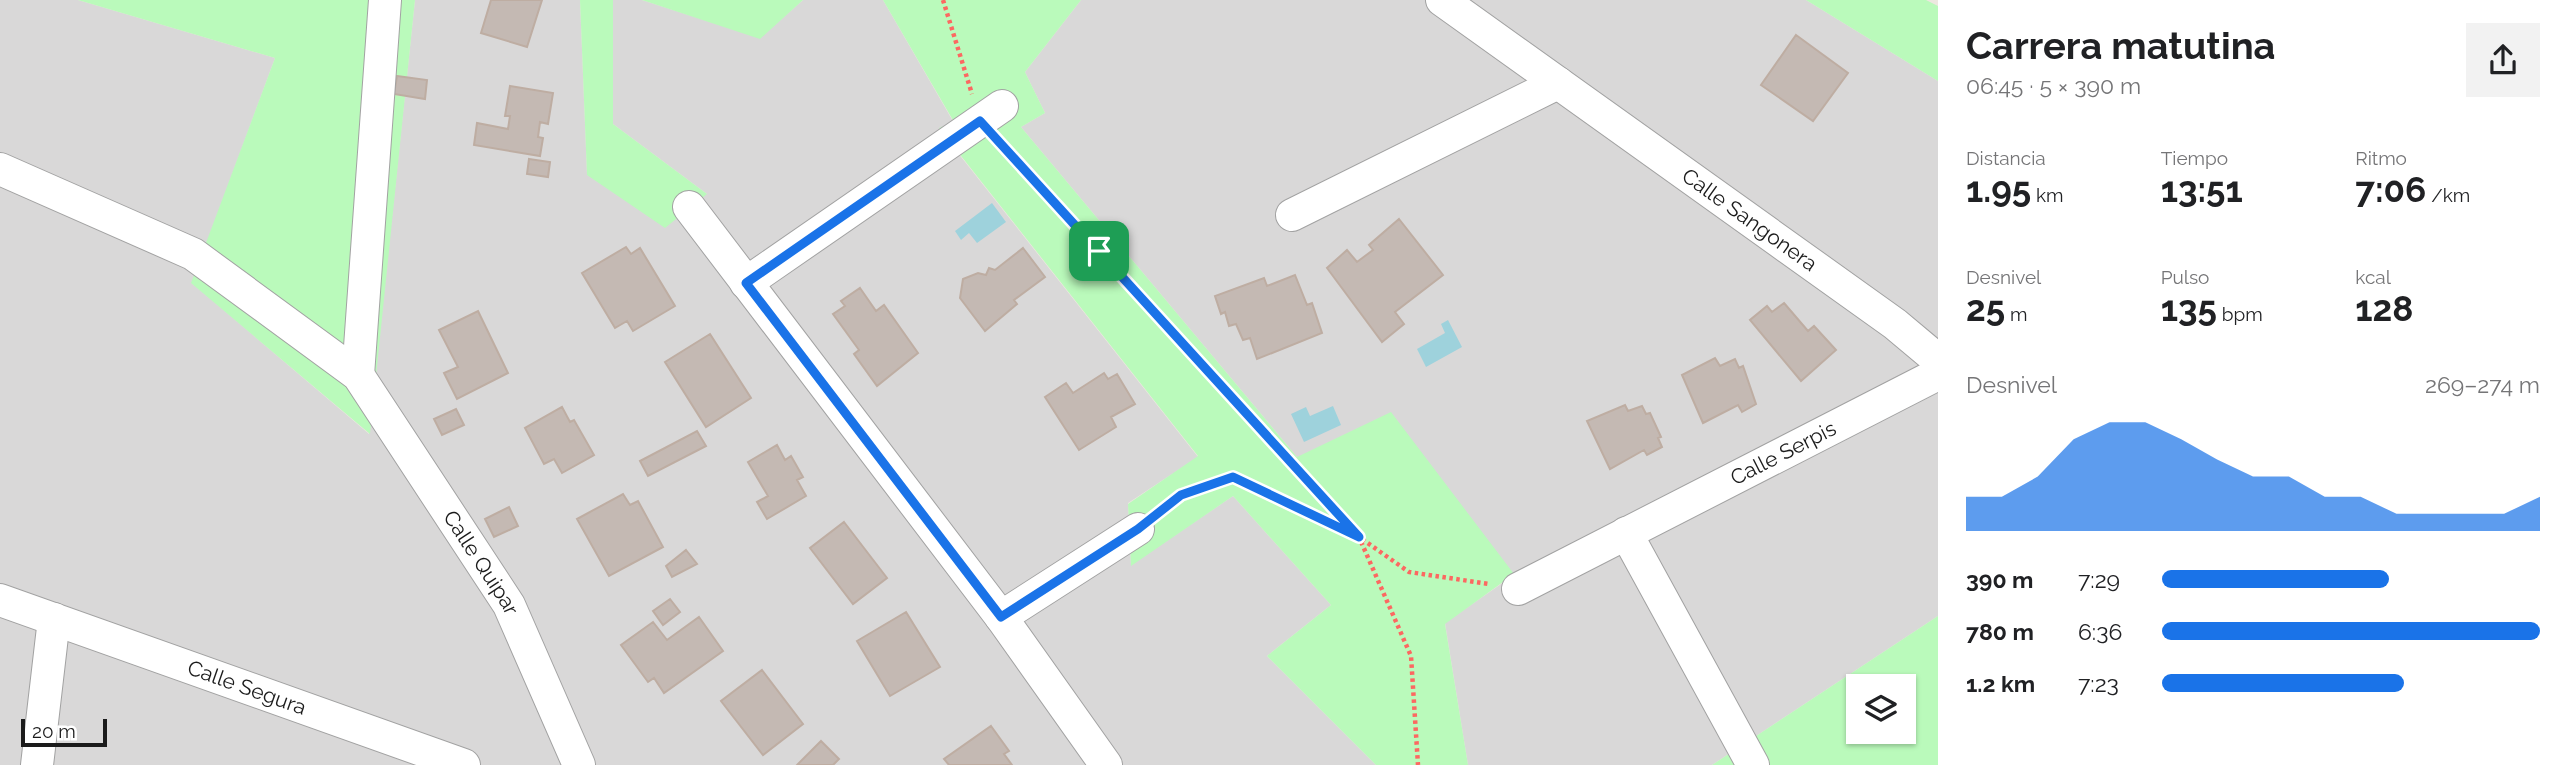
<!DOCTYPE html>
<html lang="es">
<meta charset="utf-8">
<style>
body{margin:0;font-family:Raleway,sans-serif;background:#f2f2f2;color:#202124;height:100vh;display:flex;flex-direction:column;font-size:26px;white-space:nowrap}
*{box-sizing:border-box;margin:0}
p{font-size:23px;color:#757577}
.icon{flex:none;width:38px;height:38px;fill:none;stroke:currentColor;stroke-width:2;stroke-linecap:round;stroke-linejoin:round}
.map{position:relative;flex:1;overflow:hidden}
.details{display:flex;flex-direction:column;background:#fff;width:630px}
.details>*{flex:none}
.tools{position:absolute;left:1846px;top:674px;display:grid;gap:14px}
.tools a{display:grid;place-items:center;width:70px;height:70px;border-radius:0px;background:#fff;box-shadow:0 2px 5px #0004;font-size:35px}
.scale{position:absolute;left:21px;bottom:18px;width:86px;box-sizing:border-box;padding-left:7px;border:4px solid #1b1b1b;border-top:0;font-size:19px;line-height:24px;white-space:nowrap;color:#1b1b1b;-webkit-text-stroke:5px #fff;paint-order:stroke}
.pin{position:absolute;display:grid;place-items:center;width:60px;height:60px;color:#fff;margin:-30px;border-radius:14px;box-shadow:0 4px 10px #0006}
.round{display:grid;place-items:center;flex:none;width:74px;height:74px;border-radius:0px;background:#f2f2f2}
.head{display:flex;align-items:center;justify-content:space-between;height:119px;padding:0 28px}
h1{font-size:38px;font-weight:700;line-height:52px}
.metrics{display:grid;grid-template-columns:repeat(3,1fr);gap:10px;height:119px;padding:7px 28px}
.metrics div{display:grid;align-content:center}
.metrics b{font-size:35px;font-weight:700}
.metrics small{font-size:19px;font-weight:400}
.metrics p{font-size:19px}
.chart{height:196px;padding:14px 28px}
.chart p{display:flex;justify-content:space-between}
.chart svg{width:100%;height:126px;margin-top:7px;fill:#1a73e8;opacity:.7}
ul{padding:0 28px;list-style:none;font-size:23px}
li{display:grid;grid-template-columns:112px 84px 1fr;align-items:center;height:52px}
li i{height:18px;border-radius:9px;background:#1a73e8}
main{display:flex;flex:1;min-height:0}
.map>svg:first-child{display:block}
.residential{fill:#d9d8d8}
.park{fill:#bafabb;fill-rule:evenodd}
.water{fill:#9ed2dc}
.building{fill:#c4b9b3;stroke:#beada2;stroke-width:2}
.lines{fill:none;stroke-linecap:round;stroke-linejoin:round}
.minor-casing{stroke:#a2a2a2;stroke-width:34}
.path{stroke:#fc6861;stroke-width:4.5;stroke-dasharray:3.5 3.5;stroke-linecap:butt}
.minor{stroke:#fff;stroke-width:32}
.route-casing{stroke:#fff;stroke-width:14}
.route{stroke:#1a73e8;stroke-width:9}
.labels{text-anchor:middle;stroke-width:7;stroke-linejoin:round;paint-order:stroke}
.street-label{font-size:21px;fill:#1b1b1b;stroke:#fff}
</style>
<main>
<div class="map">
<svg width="1938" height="765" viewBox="0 0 1938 765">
<rect width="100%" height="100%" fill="#ede8e0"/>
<path class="residential" d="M0,0H78L275,58L192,283L369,434L415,0H580L587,174L707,194L613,124V0H642L760,38L803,0H883L954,123L939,129L1198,457L1128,503L1131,565L1233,496L1331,605L1267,656L1376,765H0Z
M1081,0H1806L1938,81V616L1712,765H1468L1445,623L1514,575L1297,457L1021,127L1045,113L1025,72Z"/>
<path class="park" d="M78,0H415L370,434L191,283L275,58Z
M580,0H613V124L707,194L665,228L587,175Z
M642,0H803L760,39Z
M883,0H1081L1025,72L1045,113L1021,127L1297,457L1391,412L1514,574L1445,624L1468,765H1376L1267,656L1331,605L1233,496L1131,566L1128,504L1198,456L939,128L954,122Z
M1806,0H1926L1938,6V81Z
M1938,616V765H1712ZM1858,686H1904V732H1858Z"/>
<path class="water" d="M992,203L1006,222L977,243L969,233L961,240L955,231Z
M1448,320L1462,347L1426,367L1417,349L1445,333L1441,324Z
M1333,406L1341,425L1304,442L1291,414L1306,407L1310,416Z"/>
<path class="building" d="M491,0H542L527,47L481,33Z
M1796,35L1848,73L1813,121L1761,85Z
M397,76L427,80L425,99L394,94Z
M510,86L553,93L548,124L540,122L538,137L543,138L540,156L474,145L477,123L508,129L510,116H505Z
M529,159L550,162L548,177L527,174Z
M1399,219L1443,275L1395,312L1404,324L1382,342L1327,268L1347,250L1357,262L1373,250L1369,245Z
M626,247L631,254L640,248L675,306L633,331L627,321L615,328L582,273Z
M1023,248L1045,277L1014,300L1017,304L985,331L960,298L963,279L978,273L986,275L989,268L995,270Z
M1295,275L1307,305L1312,303L1322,333L1257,359L1250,338L1243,340L1236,324L1229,326L1225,312L1221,314L1215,296L1264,278L1267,286Z
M860,288L876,311L884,305L918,353L877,386L854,354L859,350L833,314L845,306L841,301Z
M1784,303L1808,331L1814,326L1836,350L1801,381L1750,320L1767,306L1772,312Z
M478,311L508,373L457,399L444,373L458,367L439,330Z
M710,334L751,398L706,427L665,362Z
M1715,358L1720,366L1735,359L1739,368L1743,366L1756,404L1742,412L1738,405L1703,423L1682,375Z
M1104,373L1108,379L1117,374L1135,404L1111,417L1116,427L1079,450L1045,397L1066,383L1073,393Z
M1625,405L1628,411L1642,406L1646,414L1650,413L1661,437L1658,438L1662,447L1647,455L1644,450L1610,469L1587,421Z
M562,407L570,422L574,420L594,455L562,473L554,459L544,464L525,428Z
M456,409L464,425L442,435L434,419Z
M697,431L706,446L648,476L640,461Z
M777,445L785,460L791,456L803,477L797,480L806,496L767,519L757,502L768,496L748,462Z
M623,494L630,505L638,501L663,547L609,576L577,519Z
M509,507L518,526L494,537L485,519Z
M844,522L887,578L853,604L810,548Z
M686,550L697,564L672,577L666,566Z
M670,599L680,612L663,625L653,611Z
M906,612L940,667L890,696L857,641Z
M699,617L723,651L664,693L654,678L648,682L621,645L653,622L667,640Z
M762,670L803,724L763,755L721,701Z
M991,726L1009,751L1004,754L1012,765H949L944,759Z
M821,741L839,759L833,765H797Z"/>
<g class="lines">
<defs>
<g id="minor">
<path id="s1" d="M1442,0L1895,324L1938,360"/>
<path id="s2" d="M0,169L193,254L358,375L509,605L579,765"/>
<path d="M689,207L1001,617L1106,765"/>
<path d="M1292,215L1558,83"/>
<path d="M746,283L1002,106"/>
<path d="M358,375L385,0"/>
<path d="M1626,533L1753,765"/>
<path id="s3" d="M1518,589L1938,374"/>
<path id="s4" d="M0,600L464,765"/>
<path d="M1001,617L1138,529"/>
<path d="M37,765L54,619"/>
</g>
</defs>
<use href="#minor" class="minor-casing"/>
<path class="path" d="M943,0L972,94
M999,143L1359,537L1411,656L1418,765
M1161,511L1181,495L1233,477L1359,537L1409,572L1489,584"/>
<use href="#minor" class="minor"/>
</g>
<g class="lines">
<defs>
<path id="route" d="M980,121L1359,537L1233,477L1181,495L1138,529L1001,617L746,283Z"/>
</defs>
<use href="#route" class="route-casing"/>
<use href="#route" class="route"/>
</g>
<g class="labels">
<g class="street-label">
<text dy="7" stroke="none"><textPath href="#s1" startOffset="378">Calle Sangonera</textPath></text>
<text dy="7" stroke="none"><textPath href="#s3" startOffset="298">Calle Serpis</textPath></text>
<text dy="7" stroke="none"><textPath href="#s2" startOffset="640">Calle Quipar</textPath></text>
<text dy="7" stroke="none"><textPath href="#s4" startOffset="262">Calle Segura</textPath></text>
</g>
</g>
</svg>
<div class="tools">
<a><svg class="icon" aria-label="layers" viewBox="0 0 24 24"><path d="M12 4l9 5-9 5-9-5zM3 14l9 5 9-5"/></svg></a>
</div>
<div class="scale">20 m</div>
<div class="pin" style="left:1099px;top:251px;background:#1e9e55"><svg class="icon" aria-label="arrive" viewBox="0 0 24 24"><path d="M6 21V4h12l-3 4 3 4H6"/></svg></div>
</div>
<section class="details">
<div class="head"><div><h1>Carrera matutina</h1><p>06:45 · 5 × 390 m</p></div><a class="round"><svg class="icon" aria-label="share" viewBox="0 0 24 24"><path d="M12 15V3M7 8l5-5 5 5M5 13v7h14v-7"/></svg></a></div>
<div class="metrics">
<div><p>Distancia</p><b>1.95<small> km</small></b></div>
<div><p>Tiempo</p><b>13:51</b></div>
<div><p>Ritmo</p><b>7:06<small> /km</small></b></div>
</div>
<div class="metrics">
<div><p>Desnivel</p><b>25<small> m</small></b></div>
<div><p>Pulso</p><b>135<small> bpm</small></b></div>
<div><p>kcal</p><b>128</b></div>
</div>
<div class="chart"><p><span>Desnivel</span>269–274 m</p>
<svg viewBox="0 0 160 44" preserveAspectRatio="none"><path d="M0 44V32L10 32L20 25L30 12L40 6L50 6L60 12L70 19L80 25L90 25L100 32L110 32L120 38L130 38L140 38L150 38L160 32V44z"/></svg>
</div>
<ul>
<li><b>390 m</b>7:29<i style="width:60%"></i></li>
<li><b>780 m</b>6:36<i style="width:100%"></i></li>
<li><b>1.2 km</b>7:23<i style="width:64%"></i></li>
</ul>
</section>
</main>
